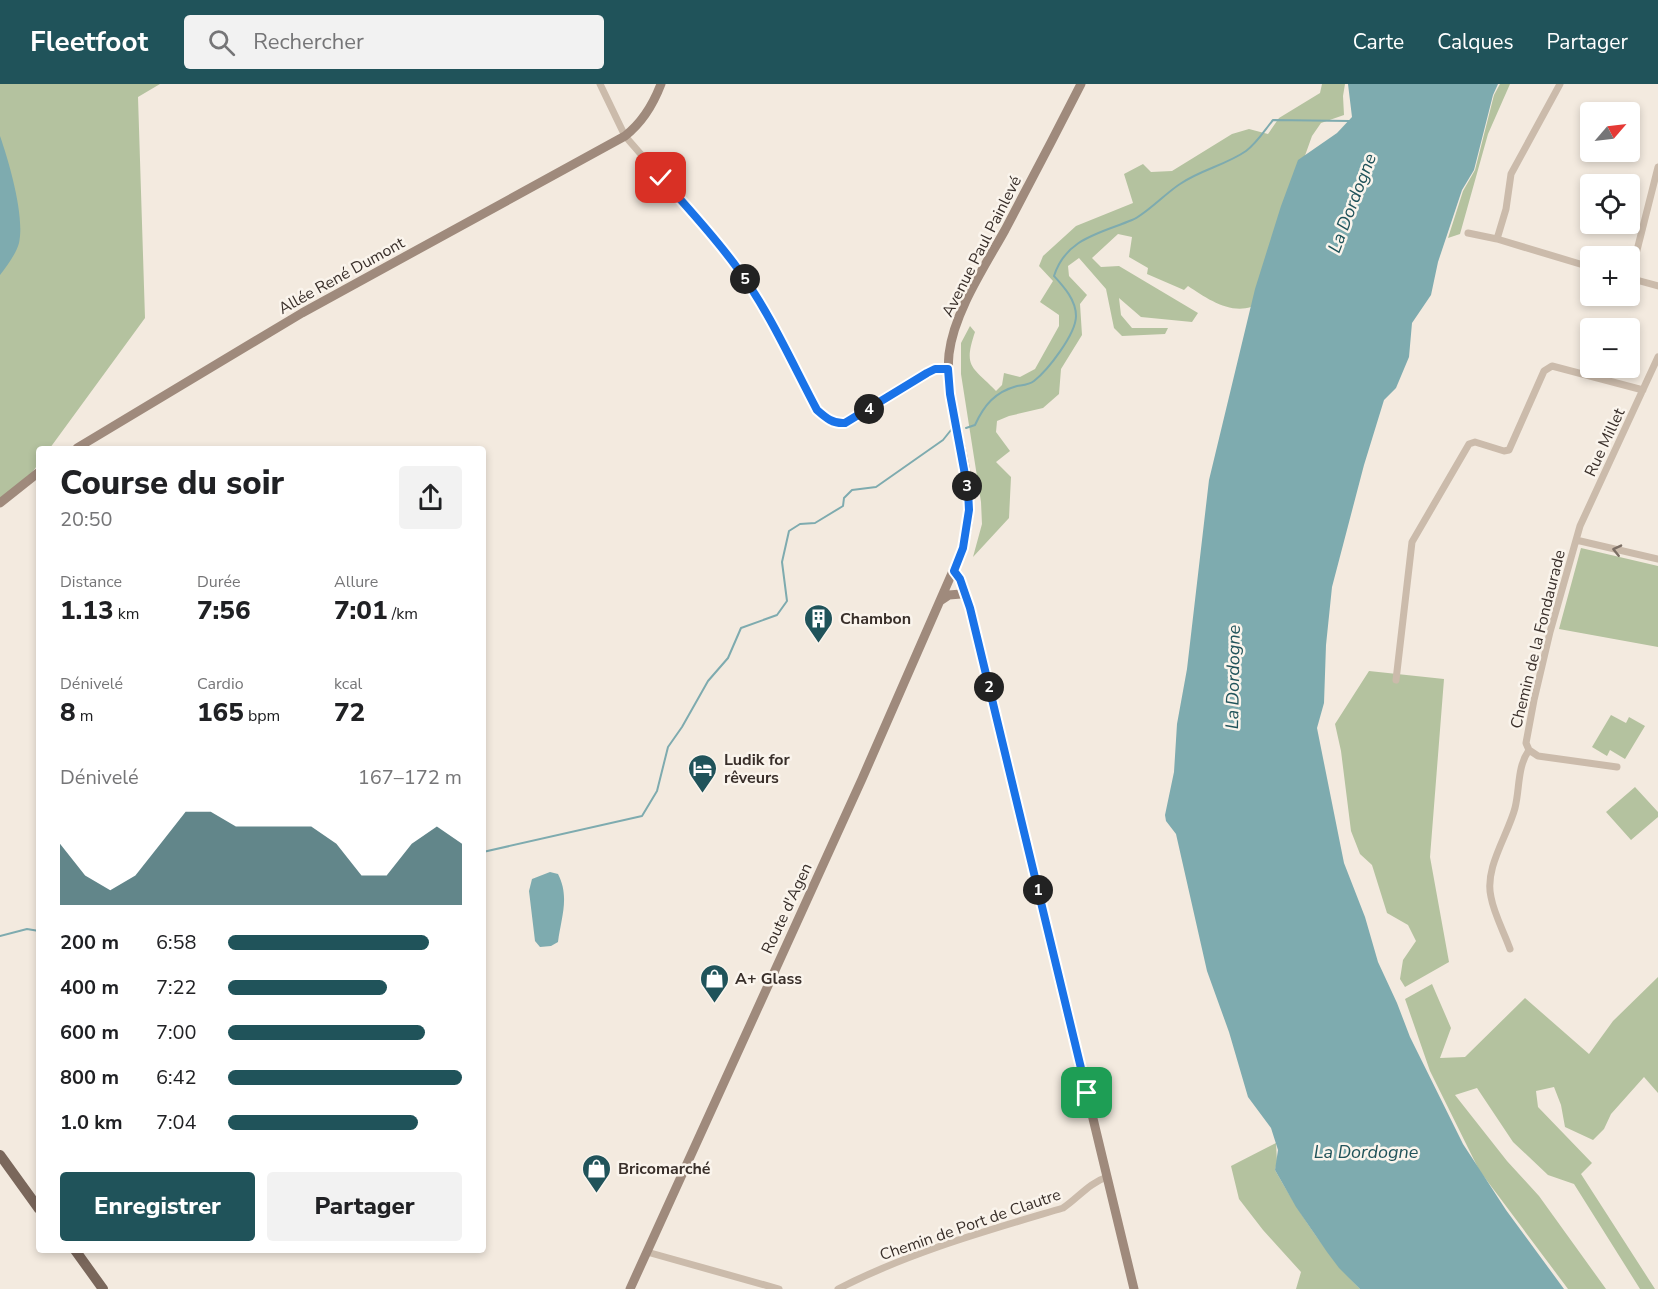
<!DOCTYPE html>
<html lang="fr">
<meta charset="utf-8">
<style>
body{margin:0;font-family:"Nunito Sans",sans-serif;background:#f2f2f2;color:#202124;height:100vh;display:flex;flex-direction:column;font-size:22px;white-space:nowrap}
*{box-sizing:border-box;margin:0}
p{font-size:20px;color:#757577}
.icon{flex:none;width:33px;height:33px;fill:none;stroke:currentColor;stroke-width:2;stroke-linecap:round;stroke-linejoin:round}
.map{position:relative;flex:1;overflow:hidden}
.panel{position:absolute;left:36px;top:362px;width:450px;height:807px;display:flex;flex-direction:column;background:#fff;border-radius:6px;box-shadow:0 3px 9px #0003}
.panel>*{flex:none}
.needle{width:39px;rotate:62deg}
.controls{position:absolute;left:1580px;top:18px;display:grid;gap:12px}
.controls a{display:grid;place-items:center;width:60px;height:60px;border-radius:6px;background:#fff;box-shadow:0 3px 9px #0003;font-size:30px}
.pin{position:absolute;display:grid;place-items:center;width:51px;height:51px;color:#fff;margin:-26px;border-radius:12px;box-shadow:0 3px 9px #0006}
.km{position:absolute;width:30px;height:30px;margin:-15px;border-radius:50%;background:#222;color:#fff;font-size:16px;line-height:30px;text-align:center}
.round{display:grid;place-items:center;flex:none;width:63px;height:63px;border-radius:6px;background:#f2f2f2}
.headline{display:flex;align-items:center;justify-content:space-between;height:102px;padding:0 24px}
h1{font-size:33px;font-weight:800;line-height:45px}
.figures{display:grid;grid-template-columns:repeat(3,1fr);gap:9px;height:102px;padding:6px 24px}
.figures div{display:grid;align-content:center}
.figures b{font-size:26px;font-weight:800}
.figures small{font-size:16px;font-weight:400}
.figures p{font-size:16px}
.chart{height:168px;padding:12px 24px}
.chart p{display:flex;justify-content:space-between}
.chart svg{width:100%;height:108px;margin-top:6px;fill:#20535a;opacity:.7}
.button{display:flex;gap:12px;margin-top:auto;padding:12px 24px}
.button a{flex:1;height:69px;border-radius:6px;background:#20535a;color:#fff;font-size:24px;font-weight:800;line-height:69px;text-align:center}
.button a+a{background:#f2f2f2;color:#202124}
ul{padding:0 24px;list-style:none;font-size:20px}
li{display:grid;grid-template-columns:96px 72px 1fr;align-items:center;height:45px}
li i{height:15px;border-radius:8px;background:#20535a}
header{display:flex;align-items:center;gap:36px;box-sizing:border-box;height:84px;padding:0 30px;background:#20535a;color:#fff}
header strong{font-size:28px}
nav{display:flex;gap:33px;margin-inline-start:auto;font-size:21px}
.search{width:420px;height:54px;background:#f2f2f2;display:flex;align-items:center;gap:15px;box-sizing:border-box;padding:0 21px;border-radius:6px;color:#757577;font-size:22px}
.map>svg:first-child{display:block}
.green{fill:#b4c29f}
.water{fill:#7eabaf}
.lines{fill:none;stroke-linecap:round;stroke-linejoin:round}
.stream{stroke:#7eabaf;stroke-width:2}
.street{stroke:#cbbbab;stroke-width:7}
.secondary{stroke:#9f8a7c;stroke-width:9}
.primary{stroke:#7a675b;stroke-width:10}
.oneway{stroke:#7b6e64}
.route-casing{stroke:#fff;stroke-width:12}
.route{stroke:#1a73e8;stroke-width:8}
.labels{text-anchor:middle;stroke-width:5;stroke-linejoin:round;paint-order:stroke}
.street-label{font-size:16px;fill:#392f2a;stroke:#faf4ec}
.poi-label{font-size:16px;font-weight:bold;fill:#392f2a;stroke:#faf4ec;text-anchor:start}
.water-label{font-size:18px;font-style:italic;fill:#20535a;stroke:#faf4ec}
</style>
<header>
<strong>Fleetfoot</strong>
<div class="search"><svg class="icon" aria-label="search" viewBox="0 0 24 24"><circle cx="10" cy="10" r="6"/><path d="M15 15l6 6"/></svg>Rechercher</div>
<nav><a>Carte</a><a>Calques</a><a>Partager</a></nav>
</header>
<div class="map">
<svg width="1658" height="1205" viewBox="0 0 1658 1205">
<rect width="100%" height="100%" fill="#f3eadf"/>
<path class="green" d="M0,0H160L138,13L145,234L50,364H39V379L26,397L0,419Z
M1322,0H1345L1343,12L1344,31L1321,39L1312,52L1251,223C1229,230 1206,214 1188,202L1184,206L1147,190L1148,184L1129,173L1132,153L1118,150L1092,174L1101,183L1119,182L1198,229L1192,238L1141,233L1119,214L1121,231L1132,244H1168L1165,250L1122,252L1114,244L1106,205L1079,174L1068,182L1069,192L1087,211L1080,220L1082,251L1061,285L1059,310L1043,324L1009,332L997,337L996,348L1010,367L996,378L1011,393L1009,434L973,473L982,440L981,418L961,290V259L970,242L975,248C963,284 972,282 996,307L1002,301L1004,289L1020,293L1035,285L1059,242V231L1040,218L1053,197L1039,182L1043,172L1076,142L1133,119L1124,90L1143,80L1151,88L1172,87L1232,50L1249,45L1268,50L1279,34L1320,9Z
M1500,0H1510L1488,50L1460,150L1448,154L1463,107L1475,86L1494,11Z
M1581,464L1658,482V563L1559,545Z
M1369,587L1444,595L1430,773L1449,878L1405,903L1400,895L1403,876L1416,857L1408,841L1387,829L1372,781L1360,770L1351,747L1341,667L1335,640Z
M1611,631L1626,639L1629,633L1645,642L1625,675L1610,666L1607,672L1592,663Z
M1635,703L1658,728V733L1631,756L1606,728Z
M1658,893V1009L1644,993L1611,1030L1604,1045L1593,1056L1565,1043L1561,1021L1554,1003L1536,1007L1538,1023L1592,1079L1581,1090L1655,1205H1640L1574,1100L1548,1091L1513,1058L1477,1004L1455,1011L1507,1077L1539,1112L1606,1205H1568L1479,1086L1430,987L1405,915L1432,900L1451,944L1440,974L1465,973L1525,914L1589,970L1613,937Z
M1276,1059L1277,1078L1275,1086C1299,1129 1326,1170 1360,1205H1296L1301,1188L1263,1146L1239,1115L1231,1082Z"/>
<path class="water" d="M1348,0H1498L1493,11L1474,86L1462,106L1438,178L1431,211L1412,239L1409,273L1396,304L1384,316L1364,381L1332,503L1326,561L1324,619L1317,644L1344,779L1365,833L1378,878L1397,919L1410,953L1463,1060L1506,1126L1564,1205H1360L1339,1184L1327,1168L1296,1123L1275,1086L1278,1066L1271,1044L1248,1013L1229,948L1207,887L1176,750L1166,737L1165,731L1174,688L1177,640L1187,585L1209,396L1255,205L1281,122L1298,76L1337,49L1352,33Z
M0,52C9,78 25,132 19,159C16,170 7,182 0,191Z
M550,788L558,790C570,813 561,834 558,858L551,862L540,863L535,857L529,807L532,795Z"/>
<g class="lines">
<path class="stream" d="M966,344L975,341C984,321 995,308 1017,302C1023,301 1029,301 1034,297C1048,286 1076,250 1076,232C1076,216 1064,203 1054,192C1066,154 1101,149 1132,136C1144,132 1167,108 1180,100C1200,86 1226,81 1246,67C1257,59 1264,47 1273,36L1350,37
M483,768L642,732L657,707L668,663L682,643L708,597L728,574L741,544L777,531L787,517L782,478L789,447L800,440L815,439L843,422L844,414L852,406L876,403L943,356L951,346
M0,852L27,845L39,847"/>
<path class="street" d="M600,0L625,52L713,153L739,186L756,212L817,326C826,334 833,340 845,339L927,289L935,285H948
M1468,149L1497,155L1590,183
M1497,155L1506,125L1511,90L1560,0
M1629,194L1658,202
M1630,194L1658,83
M1576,456L1658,475
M1396,596L1412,458L1469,360L1475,358L1504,367L1509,366L1544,287L1552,282L1643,306
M1529,666L1526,659L1534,616L1550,548L1580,442L1658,273
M1529,666L1538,672L1617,683
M1510,865C1504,848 1494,830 1491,813C1484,784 1508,751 1515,724C1520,704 1517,683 1529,666
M647,1168L779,1205
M838,1205C910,1168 986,1147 1063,1124C1078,1114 1089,1099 1107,1093"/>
<path class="secondary" d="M77,364L302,229L625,52C643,38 653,21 661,0
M0,419L39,388
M954,487L960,495L970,523L1134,1205
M940,517L949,511L961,510
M630,1205L862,695L963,464C966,452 969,440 969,428C971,375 944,323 949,270C954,228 985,182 1005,146C1031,97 1056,49 1081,0"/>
<path class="primary" d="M0,1071L39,1125
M75,1166L103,1205"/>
</g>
<defs><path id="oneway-chevron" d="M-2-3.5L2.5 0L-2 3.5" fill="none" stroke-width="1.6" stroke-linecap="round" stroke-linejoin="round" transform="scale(1.5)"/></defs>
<use class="oneway" href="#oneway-chevron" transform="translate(1617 466) rotate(-167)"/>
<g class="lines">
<defs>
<path id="route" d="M661,94C688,124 715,153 738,185C770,229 792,279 817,326C826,334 833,340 845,339L927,289L935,285H948L950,310L968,407L969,426L963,464L954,487L960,495L970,524L1087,1009"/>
</defs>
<use href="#route" class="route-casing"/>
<use href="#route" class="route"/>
</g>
<defs>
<symbol id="building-pin" viewBox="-11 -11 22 30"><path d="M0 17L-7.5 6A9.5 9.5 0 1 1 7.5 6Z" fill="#20535a" stroke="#faf4ec"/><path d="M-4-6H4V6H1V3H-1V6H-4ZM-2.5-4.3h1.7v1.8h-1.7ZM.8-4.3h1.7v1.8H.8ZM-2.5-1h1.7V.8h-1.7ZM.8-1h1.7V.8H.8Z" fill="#fff"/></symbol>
<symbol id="hotel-pin" viewBox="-11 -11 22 30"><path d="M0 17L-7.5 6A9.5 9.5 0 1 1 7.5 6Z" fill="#20535a" stroke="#faf4ec"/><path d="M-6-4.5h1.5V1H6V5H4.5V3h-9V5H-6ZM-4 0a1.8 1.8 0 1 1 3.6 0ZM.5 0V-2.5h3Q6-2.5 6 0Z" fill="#fff"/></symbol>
<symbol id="shop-pin" viewBox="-11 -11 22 30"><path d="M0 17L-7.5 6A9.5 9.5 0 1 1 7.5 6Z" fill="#20535a" stroke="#faf4ec"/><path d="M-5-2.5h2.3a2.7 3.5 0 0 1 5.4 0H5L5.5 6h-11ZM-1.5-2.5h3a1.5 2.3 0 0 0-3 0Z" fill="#fff"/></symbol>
</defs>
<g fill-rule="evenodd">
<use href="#building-pin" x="802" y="518" width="33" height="45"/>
<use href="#hotel-pin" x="686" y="668" width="33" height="45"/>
<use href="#shop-pin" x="698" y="878" width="33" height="45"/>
<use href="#shop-pin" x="580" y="1068" width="33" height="45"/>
</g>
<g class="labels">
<g class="street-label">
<text transform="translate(981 162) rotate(-63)" y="6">Avenue Paul Painlevé</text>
<text transform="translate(341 191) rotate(-29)" y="6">Allée René Dumont</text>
<text transform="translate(1604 358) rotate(-65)" y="6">Rue Millet</text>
<text transform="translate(1537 555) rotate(-76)" y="6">Chemin de la Fondaurade</text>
<text transform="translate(786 824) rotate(-65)" y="6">Route d'Agen</text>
<text transform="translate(970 1140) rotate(-19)" y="6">Chemin de Port de Clautre</text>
</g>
<g class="poi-label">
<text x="840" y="540">Chambon</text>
<text x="724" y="681">Ludik for<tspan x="724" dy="18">rêveurs</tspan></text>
<text x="735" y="900">A+ Glass</text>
<text x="618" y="1090">Bricomarché</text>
</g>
<g class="water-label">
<text transform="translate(1352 119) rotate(-69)" y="6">La Dordogne</text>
<text transform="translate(1233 593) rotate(-89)" y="6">La Dordogne</text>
<text x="1366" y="1074">La Dordogne</text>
</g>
</g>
</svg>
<div class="controls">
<a><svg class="needle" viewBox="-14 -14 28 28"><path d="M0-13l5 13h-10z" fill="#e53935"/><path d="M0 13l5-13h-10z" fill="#757577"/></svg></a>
<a><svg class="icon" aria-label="locate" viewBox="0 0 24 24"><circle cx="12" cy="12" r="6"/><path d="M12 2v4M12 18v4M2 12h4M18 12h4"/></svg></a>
<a>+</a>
<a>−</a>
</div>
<div class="pin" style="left:1087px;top:1009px;background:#1e9e55"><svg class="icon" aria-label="arrive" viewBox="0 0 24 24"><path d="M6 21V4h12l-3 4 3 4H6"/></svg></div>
<div class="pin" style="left:661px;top:94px;background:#d93025"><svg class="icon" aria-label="check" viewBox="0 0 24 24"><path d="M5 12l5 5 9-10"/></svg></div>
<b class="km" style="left:1038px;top:806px">1</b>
<b class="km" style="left:989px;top:603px">2</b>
<b class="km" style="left:967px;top:402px">3</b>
<b class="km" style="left:869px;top:325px">4</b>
<b class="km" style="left:745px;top:195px">5</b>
<section class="panel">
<div class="headline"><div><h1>Course du soir</h1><p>20:50</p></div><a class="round"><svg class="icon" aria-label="share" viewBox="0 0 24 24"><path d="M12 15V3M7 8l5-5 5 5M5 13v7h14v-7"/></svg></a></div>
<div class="figures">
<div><p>Distance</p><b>1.13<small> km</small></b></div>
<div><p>Durée</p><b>7:56</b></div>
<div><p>Allure</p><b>7:01<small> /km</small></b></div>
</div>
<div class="figures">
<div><p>Dénivelé</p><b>8<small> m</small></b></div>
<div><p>Cardio</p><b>165<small> bpm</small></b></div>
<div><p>kcal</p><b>72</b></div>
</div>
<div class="chart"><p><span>Dénivelé</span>167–172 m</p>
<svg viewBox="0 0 160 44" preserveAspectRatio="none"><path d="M0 44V19L10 32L20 38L30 32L40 19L50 6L60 6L70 12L80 12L90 12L100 12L110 19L120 32L130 32L140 19L150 12L160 19V44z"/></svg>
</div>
<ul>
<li><b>200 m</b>6:58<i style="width:86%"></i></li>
<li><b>400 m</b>7:22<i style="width:68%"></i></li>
<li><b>600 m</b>7:00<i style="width:84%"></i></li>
<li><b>800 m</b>6:42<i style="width:100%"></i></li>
<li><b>1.0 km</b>7:04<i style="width:81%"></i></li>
</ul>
<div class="button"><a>Enregistrer</a><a>Partager</a></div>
</section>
</div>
